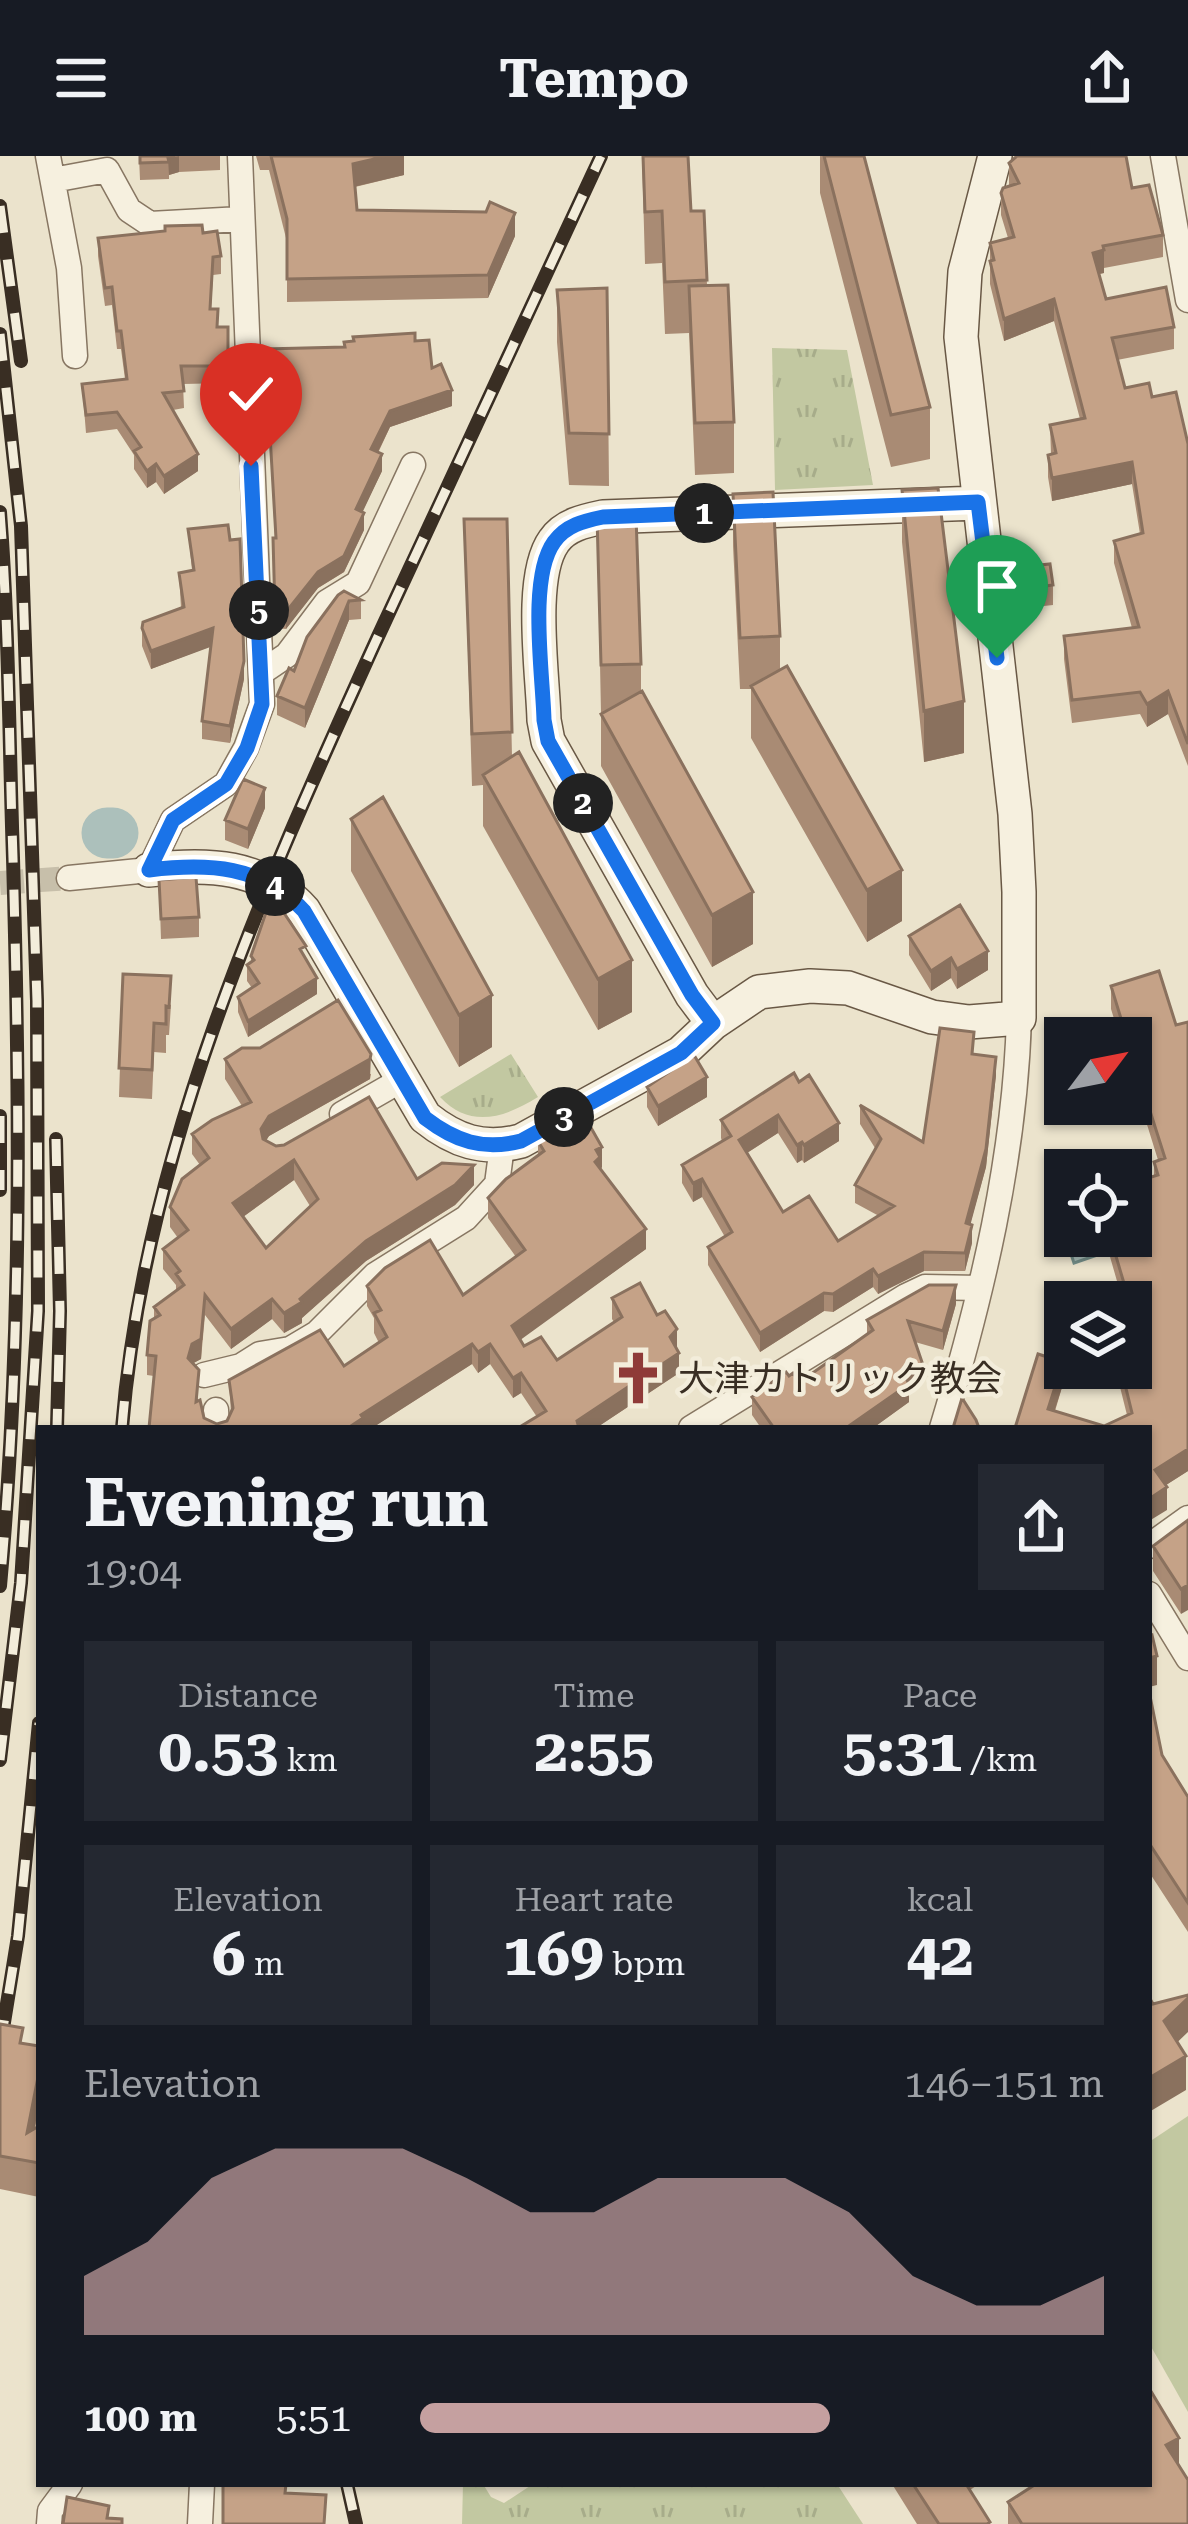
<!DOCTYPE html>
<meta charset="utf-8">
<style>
body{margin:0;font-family:"Roboto Serif","Noto Sans JP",serif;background:#242831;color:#f1f3f6;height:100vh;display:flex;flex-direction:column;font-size:45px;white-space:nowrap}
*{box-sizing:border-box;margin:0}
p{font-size:39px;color:#9ea1a6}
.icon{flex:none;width:66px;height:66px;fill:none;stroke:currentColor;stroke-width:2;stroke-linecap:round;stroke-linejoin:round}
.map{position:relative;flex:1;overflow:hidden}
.sheet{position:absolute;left:36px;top:1269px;width:1116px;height:1062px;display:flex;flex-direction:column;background:#171b24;border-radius:0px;box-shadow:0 3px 9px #0004}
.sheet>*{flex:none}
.needle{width:78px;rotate:58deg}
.buttons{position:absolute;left:1044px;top:861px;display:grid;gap:24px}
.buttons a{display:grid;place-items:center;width:108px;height:108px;border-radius:0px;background:#171b24;box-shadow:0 3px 9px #0004;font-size:60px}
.pin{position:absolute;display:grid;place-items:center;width:102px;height:102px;color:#fff;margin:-123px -51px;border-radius:50% 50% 50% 0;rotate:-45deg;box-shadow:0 0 12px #0007}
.pin .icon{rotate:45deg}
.km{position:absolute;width:60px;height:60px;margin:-30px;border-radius:50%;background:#222;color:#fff;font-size:33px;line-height:60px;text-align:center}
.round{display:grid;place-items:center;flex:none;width:126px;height:126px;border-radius:0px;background:#242831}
.overview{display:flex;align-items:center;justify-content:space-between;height:204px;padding:0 48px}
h1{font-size:66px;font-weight:700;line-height:90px}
.stats{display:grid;grid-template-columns:repeat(3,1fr);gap:18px;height:204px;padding:12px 48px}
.stats div{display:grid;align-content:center;border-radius:0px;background:#242831;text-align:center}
.stats b{font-size:60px;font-weight:700}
.stats small{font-size:33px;font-weight:400}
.stats p{font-size:33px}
.chart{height:336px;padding:24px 48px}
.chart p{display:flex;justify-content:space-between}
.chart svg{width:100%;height:216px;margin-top:12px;fill:#c5a0a0;opacity:.7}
ul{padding:0 48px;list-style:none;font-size:39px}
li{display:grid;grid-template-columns:192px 144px 1fr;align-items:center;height:90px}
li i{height:30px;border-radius:15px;background:#c5a0a0}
header{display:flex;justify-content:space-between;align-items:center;height:156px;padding:0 48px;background:#171b24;font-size:54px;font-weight:700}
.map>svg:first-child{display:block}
.grass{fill:#c2c8a1}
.park{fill:url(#park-tufts)}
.water{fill:url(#water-waves);stroke:#738e88;stroke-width:3}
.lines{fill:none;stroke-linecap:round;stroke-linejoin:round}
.river{stroke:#acc0bb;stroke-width:51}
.street-tunnel{stroke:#c7bfaa;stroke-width:24;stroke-dasharray:24 12;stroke-linecap:butt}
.street-casing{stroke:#877662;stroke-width:27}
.secondary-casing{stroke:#695845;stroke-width:36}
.street{stroke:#f6f0df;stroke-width:24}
.secondary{stroke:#f6f0df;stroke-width:33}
.rail-casing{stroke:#392e23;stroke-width:14}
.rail{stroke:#f3eddb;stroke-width:9;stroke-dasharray:27;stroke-linecap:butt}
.wall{fill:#a98b74;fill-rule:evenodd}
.shaded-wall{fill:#8a715e}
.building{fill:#c5a287;stroke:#8a715e;stroke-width:3;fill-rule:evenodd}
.route-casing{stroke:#fff;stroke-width:24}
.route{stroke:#1a73e8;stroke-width:15}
.labels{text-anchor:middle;stroke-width:9;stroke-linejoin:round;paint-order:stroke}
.poi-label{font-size:36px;fill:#392e23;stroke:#f3eddb;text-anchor:start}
</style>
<header><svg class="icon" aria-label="menu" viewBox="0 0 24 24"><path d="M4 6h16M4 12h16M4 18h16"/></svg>Tempo<svg class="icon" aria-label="share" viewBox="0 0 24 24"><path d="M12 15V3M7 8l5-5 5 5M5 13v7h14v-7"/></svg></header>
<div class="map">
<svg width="1188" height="2368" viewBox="0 0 1188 2368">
<defs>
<pattern id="park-tufts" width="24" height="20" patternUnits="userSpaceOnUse" patternTransform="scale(3)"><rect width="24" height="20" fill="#c2c8a1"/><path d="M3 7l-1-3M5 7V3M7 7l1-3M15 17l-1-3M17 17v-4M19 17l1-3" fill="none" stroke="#a7ac8a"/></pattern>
<pattern id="water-waves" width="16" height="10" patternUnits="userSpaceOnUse" patternTransform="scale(3)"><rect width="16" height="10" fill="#acc0bb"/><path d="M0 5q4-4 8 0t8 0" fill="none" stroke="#8d9c98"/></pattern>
</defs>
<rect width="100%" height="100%" fill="#ebe3cc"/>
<path class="grass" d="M1188,1960V2256L1149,2187V1986Z"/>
<path class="park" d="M772,192L847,194L873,329L775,334Z
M511,898L538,941C504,962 470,973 440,941Z
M463,2328H483L491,2341L504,2347L533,2328H837L863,2368H462Z"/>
<path class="water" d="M1065,1080H1101L1106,1096L1074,1107Z"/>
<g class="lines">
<path class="river" d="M107,677H113"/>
<path class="street-tunnel" d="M0,727L69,722"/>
<defs>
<path id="street" d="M48,0L69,112L75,200
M1163,0L1188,144
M53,24L107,14L129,54L150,68L241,63
M262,516L287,499L327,446L358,427L413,309
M69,722L149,714L173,664L226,628L246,592L262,548L240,0
M342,958L403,923
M204,1219L241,1210L260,1198L290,1193L317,1177L375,1119L466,1062L497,1028L502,990
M216,1254L217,1272
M691,1272L906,1140L925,1131L980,1132
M942,1272C982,1139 1015,1001 1019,862
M1149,1390L1188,1362
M1149,1438L1188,1502
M49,2368L50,2355L70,2328
M200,2368L202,2328"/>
<path id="secondary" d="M149,714C207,707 262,708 304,755L425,961C455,985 483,995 521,985L681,897L713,867L759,836L810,830L848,832L932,861L969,866L1019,862V736L1015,658L961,181L965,116L995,0
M713,867L692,839L548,585L544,564C543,519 528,421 554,385C565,369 584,365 603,361L978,347"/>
</defs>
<use href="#street" class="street-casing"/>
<use href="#secondary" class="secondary-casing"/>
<use href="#street" class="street"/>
<use href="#secondary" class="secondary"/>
<defs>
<path id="rail" d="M0,50L21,205
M0,178L21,370L37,845L38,1155L21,1427L0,1604
M0,356C9,472 9,587 13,702C20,945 22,1187 0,1430
M0,960V1034
M56,983L60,1155L57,1272
M122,1272C144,997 262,735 375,487C450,325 526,162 601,0
M0,1891L18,1780L39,1567
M347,2328L356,2368"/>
</defs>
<use href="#rail" class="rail-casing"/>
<use href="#rail" class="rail"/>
</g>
<path class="wall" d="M139,0H220V14L179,16L169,19V23L140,24Z
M256,0H404V19L355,31L357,54L515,80L488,142L287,146V86L269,14H260Z
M642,0L691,55H704L707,129L734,266V317L695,319L689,177L665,178L662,107L645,108Z
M820,0H864L930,251V303L891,311L820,37Z
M1009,7L1132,32L1163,79V101L1104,112V117L1099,118L1106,143L1174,171V193L1117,204L1125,232L1152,241L1188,288V610L1168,558L1147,571L1140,558L1072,567L1064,503V480L1132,472L1114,407V385L1140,378L1132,328L1052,345L1048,321V299L1051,298L1050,269L1080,263L1054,165L1004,185L990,128V87L1008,82L1001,59V37L1009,30Z
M203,77L221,100V118L213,119L211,153L218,171H228V227L183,228L184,252L173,254L198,315L164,338L156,326L147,332L134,313V299L117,273L86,277L82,228L125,223L121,193H117L112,149L105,150L98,100V82Z
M607,132L609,330L569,329L557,186V134Z
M415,185L452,250L390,271L378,297L382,315L362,356L364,374L344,416L318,432L286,473L275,472L273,399L275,382L265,193L345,191Z
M902,334L964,597L924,606L902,386Z
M733,338L780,480V514L902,765L867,786L751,582V533H740L733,390Z
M597,360L641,508V535L753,788L712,811L601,610V557Z
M464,363H507L512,601L632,856L598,874L483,670V629L472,630Z
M188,373L244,523L230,587L202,583V565L211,490L151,513L142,490V472L181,452L179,417L192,414Z
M1012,412L1053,429V449L1015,453Z
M338,439L361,444V463L349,464L305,572L277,559V540Z
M265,652L248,693L225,684V664Z
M351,663L492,891L459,911L351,715Z
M159,724L199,761V781L161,783Z
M909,780L988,814L957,833L951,822L931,835L909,799Z
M251,800L306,803L317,838L248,881L238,856V841L252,832L247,825V809L251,806Z
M123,818L171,849L169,879H166V897L154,896L152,943L119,941Z
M1111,830L1176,869L1188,866V1315L1166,1329L1167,1354L1149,1272H1015L1063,1228L1055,1255L1104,1270L1127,1259L1120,1231V1212H1131V1146H1108V1130L1119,1132L1104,1080H1131L1154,1020V1006L1158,1004L1131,917V882H1120L1111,853Z
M974,898L996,919L986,1011L970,1068L972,1087L965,1115H924L878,1138L873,1131L833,1156L824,1155L760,1196L708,1109V1091L725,1081L702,1041L693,1046L682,1027V1009L722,985L721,982V964L794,917L839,985L804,1007L802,1004L797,1007L778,977L747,997L783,1056L838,1085L879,1060L855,1047V1029L875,992L860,968V949L923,986Z
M225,903L371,918L370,923L269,980L266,984L276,990L417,1023L474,1029L455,1049L366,1105L302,1162V1167L284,1177L272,1163L231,1193L205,1159L201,1203L193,1207L198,1245L204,1262L217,1268L227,1265L231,1257L229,1224L344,1210L379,1187L374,1177V1162L367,1150V1130L463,1139L516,1101L488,1062V1042L538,1000V985L602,1011L600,1012L646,1093L520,1183L524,1190L557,1204L614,1166L612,1163V1142L677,1193L679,1217L596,1272H518L537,1261L521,1237L513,1242L490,1208L478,1217L472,1208L372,1272H149L154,1220L147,1219V1199L154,1163V1151L176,1135V1129L163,1113V1093L178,1082L170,1071V1051L200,1009L192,998V978L242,950L225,923ZM294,1024L310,1050L266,1092L243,1061Z
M647,931L707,941L658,970L647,951Z
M956,1148L943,1194L915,1186L923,1227L909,1233V1246L873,1272H761L752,1259V1241L789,1220L800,1226L867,1178V1164Z
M1188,1364L1181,1458L1153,1415V1390Z
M1149,1535L1162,1599L1188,1641V1776L1149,1716Z
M0,1868L23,1887L39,1890V1949L35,1973L39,1970V2041L0,2033Z
M1179,2309L1188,2368H1008V2346Z
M892,2328H979L970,2334L990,2368H917Z"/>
<path class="shaded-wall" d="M179,0V16L169,19L168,2Z
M387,0H404V19L353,31V8Z
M515,57V80L488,142V119Z
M1104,94V117L1093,119V97Z
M1054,143V165L1004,185V163Z
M452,234V250L390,271L371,310V293L390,255Z
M198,298V315L164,338V320Z
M382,298V315L356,370V353Z
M1132,306V328L1052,345V322Z
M156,308V326L147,332V315Z
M364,357V374L344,416L318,432L286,473V456Z
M349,445V464L305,572V552Z
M213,472V490L151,513V495Z
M244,505V523L230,587V570Z
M1168,535V558L1147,571V548Z
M964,545V597L924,606V555Z
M265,632V652L248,693V673Z
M902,714V765L867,786V734Z
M753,736V788L712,811V759Z
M988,795V814L957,833V813Z
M951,802V822L931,835V815Z
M632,804V856L598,874V823Z
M317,822V838L248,881V865Z
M492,839V891L459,911V859Z
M371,898L370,923L269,980L261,993V973L269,960Z
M996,901V919L986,1011L966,1085V1067Z
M707,921V941L658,970V950Z
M778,959V977L739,1002V984Z
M839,967V985L804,1007V989Z
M802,986V1004L797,1007V989Z
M602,991V1011L595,1026L596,994Z
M294,1004V1024L233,1068V1047Z
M474,1009V1029L455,1049L366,1105L302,1162V1167L284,1177V1157L366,1085Z
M702,1023V1041L693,1046V1027Z
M972,1069V1087L965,1115V1097Z
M646,1073V1093L512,1190V1170Z
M924,1096V1115L878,1138V1120Z
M873,1113V1131L833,1156V1138Z
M956,1129V1148L943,1194V1175Z
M824,1137V1155L760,1196V1177Z
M205,1139L201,1203L192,1208L188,1202Z
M272,1143V1163L231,1193V1173Z
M677,1173V1193L670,1181Z
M472,1188V1208L372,1272H348L361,1259Z
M490,1188V1208L478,1217V1196Z
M679,1197V1217L596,1272H577V1265Z
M1063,1206V1228L1049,1272L1048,1253Z
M923,1209V1227L909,1233V1246L873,1272H846L903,1216Z
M521,1217V1237L513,1242V1222Z
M1188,1293V1315L1155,1336V1314Z
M1167,1331V1354L1149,1365V1343Z
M1188,1429V1454L1181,1458V1433Z
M1157,1500V1529L1149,1531V1502Z
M1188,1842V1876L1164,1899V1865Z
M1186,1900V1934L1149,1956V1922Z
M39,1916V1949L28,2005L27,1977Z
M1179,2282V2316L1166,2289Z"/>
<path class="building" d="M140,0H175L168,2L169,6L140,7Z
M271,0H387L353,8L357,54L486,56L490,46L515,57L488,119L287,123V63Z
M643,0H688L691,55H704L707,124L665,126L662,55L645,56Z
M824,0H864L930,251L891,259Z
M1017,0H1126L1132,32L1149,29L1163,79L1103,90L1104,94L1093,97L1106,143L1166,131L1174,171L1112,182L1125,232L1149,227L1152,241L1176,236L1188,288V588L1168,535L1147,548L1140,536L1072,544L1064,480L1139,471L1114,385L1143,377L1132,306L1052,322L1048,299L1056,297L1050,269L1085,262L1054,143L1004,163L990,105L994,104L990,87L1014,81L1001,37L1003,32L1019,27L1009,7Z
M202,69L203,77L217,75L221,100L213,101L210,153H218L217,171H228V210H181L184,235L163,237L198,298L164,320L156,308L147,315L134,295L141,291L117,256L86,259L82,228L127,223L121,175H117L112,131L105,132L98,82L165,75V70Z
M728,129L734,266L695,267L689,130Z
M607,132L609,278L569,277L557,134Z
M415,177V185L429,184L432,212L441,208L452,234L390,255L371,293L382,298L356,353L364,357L344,400L318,416L286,456H275L273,382H276L265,193L345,191L344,186L354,185L353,181Z
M938,332L964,545L924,555L902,334Z
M773,336L780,480L740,482L733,338Z
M636,359L641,508L601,509L597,360Z
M464,363H507L512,576L472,578Z
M228,369L230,384L240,383L244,505L230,570L202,565L213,472L151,495L142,472L143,466L184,451L179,417L194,414L188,373Z
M1050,408L1053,429L1015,434L1012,412Z
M344,435L361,444L349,445L305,552L277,540L289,512L294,515L307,481L338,439Z
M787,510L902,714L867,734L751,530Z
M642,535L753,736L712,759L601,558Z
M519,596L632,804L598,823L483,619Z
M243,623L265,632L248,673L225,664Z
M383,641L492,839L459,859L351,663Z
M196,721L199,761L161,763L159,724Z
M272,739L306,790L300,793L317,822L248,865L238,841L259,827L247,809L254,804L251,800Z
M960,749L988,795L957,813L951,802L931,815L909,780Z
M1159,815L1176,869L1188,866V1293L1155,1314L1167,1331L1149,1343V1272H1015L1038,1198L1063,1206L1048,1253L1104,1270L1132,1257L1121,1212H1131V1146H1112L1108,1130L1126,1134L1110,1080H1131V1027L1158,1019L1154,1006L1165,1002L1131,895V882H1127L1111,830Z
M123,818L171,820L169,851L166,850V868L154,867L152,914L119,912Z
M338,844L371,898L370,903L269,960L261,973L263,983L276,990L284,989L369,941L417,1023L442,1007L474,1009L455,1029L366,1085L300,1143L302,1146L284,1157L272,1143L231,1173L205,1139L201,1183L192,1188L188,1202L199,1214L196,1246L200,1244L204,1262L217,1268L227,1265L233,1252L229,1224L320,1174L344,1210L387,1181L374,1157L381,1154L367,1130L385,1112L430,1084L463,1139L525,1094L488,1042L506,1023L544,995L538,985L586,963L602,991L596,994L600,1001L595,1006L646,1073L512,1170L524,1190L541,1181L557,1204L622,1161L612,1142L640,1127L657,1159L665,1155L677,1173L670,1181L679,1197L577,1265L579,1272H518L546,1255L521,1217L513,1222L490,1188L478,1196L472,1188L361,1259L363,1262L348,1272H149L156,1200L147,1199L150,1165L160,1159L154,1151L184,1129L176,1118L180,1115L163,1093L188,1074L170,1051L182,1023L209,1002L192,978L212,964L251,946L225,903L242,892H260ZM294,1004L318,1043L266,1092L233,1047Z
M940,872L974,876L972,898L996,901L986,993L966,1067L972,1069L965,1097L924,1096L878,1120L873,1113L833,1138L824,1137L760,1177L708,1091L732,1076L702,1023L693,1027L682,1009L731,980L721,964L794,917L799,926L809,919L839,967L804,989L802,986L797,989L778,959L739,984L783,1056L809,1040L838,1085L894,1050L855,1029L881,983L860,949L923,986Z
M694,899L707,921L658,950L647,931Z
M929,1129H956L943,1175L908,1165L923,1209L903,1216L909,1228L846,1272H774L752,1241L786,1216L789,1220L793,1217L800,1226L873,1174L867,1164Z
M962,1242L976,1264L979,1272H953Z
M1188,1364V1429L1181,1433L1153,1390Z
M1152,1479L1157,1500L1149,1502V1480Z
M1149,1535L1162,1599L1188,1641V1747L1149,1687Z
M1188,1839V1842L1164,1865L1186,1900L1149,1922V1841L1153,1848Z
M0,1868L23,1872L20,1887L39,1890V1916L27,1977L39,1970V2007L0,2000Z
M1149,2232L1179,2282L1166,2289L1188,2324V2368H1022L1008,2346L1036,2328H1149Z
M223,2328H286L285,2337L326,2339L324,2368H223Z
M913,2328H966L990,2366L987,2368H939Z
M67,2341L109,2350L107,2362L122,2363V2368H63Z"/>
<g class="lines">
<defs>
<path id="route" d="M251,310L262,548L247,592L226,628L173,664L149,714C208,707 262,709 304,755L425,962C455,985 483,995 521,985L681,897L713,867L692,839L548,585L544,564C543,519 528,422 554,386C566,369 584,365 603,361L978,346L997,502"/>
</defs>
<use href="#route" class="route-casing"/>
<use href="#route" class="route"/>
</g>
<defs>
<symbol id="church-bare" viewBox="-9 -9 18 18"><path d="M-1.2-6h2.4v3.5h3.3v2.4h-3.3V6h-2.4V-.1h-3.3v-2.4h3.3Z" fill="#8f3a38" stroke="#f3eddb" stroke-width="2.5" paint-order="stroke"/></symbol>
</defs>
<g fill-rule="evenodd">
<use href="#church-bare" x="600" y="1184" width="76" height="76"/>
</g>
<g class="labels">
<g class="poi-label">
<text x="678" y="1235">大津カトリック教会</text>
</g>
</g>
</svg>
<div class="buttons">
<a><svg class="needle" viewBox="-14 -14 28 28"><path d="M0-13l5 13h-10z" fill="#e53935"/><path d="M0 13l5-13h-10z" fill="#9ea1a6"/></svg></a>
<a><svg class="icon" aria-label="locate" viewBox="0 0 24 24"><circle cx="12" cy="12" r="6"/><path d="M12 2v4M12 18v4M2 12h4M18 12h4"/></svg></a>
<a><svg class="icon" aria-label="layers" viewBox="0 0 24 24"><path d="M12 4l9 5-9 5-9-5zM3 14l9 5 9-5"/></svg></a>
</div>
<div class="pin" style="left:997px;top:502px;background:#1e9e55"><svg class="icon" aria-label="arrive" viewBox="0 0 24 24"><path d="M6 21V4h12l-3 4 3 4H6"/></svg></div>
<div class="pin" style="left:251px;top:310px;background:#d93025"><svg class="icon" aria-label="check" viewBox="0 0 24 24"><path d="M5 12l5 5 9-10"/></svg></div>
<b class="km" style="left:704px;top:357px">1</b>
<b class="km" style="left:583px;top:647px">2</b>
<b class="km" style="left:564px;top:961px">3</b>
<b class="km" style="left:275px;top:730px">4</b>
<b class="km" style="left:259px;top:454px">5</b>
<section class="sheet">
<div class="overview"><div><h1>Evening run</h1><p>19:04</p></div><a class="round"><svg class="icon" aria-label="share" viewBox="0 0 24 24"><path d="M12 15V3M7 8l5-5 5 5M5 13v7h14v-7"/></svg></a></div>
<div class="stats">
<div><p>Distance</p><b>0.53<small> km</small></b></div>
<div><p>Time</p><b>2:55</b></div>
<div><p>Pace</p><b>5:31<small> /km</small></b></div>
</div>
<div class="stats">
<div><p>Elevation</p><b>6<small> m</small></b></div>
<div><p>Heart rate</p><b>169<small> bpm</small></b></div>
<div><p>kcal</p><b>42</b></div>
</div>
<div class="chart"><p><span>Elevation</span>146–151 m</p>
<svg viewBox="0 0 160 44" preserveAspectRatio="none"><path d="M0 44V32L10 25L20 12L30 6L40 6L50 6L60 12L70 19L80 19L90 12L100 12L110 12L120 19L130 32L140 38L150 38L160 32V44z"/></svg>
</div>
<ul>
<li><b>100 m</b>5:51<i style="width:60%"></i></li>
</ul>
</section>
</div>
